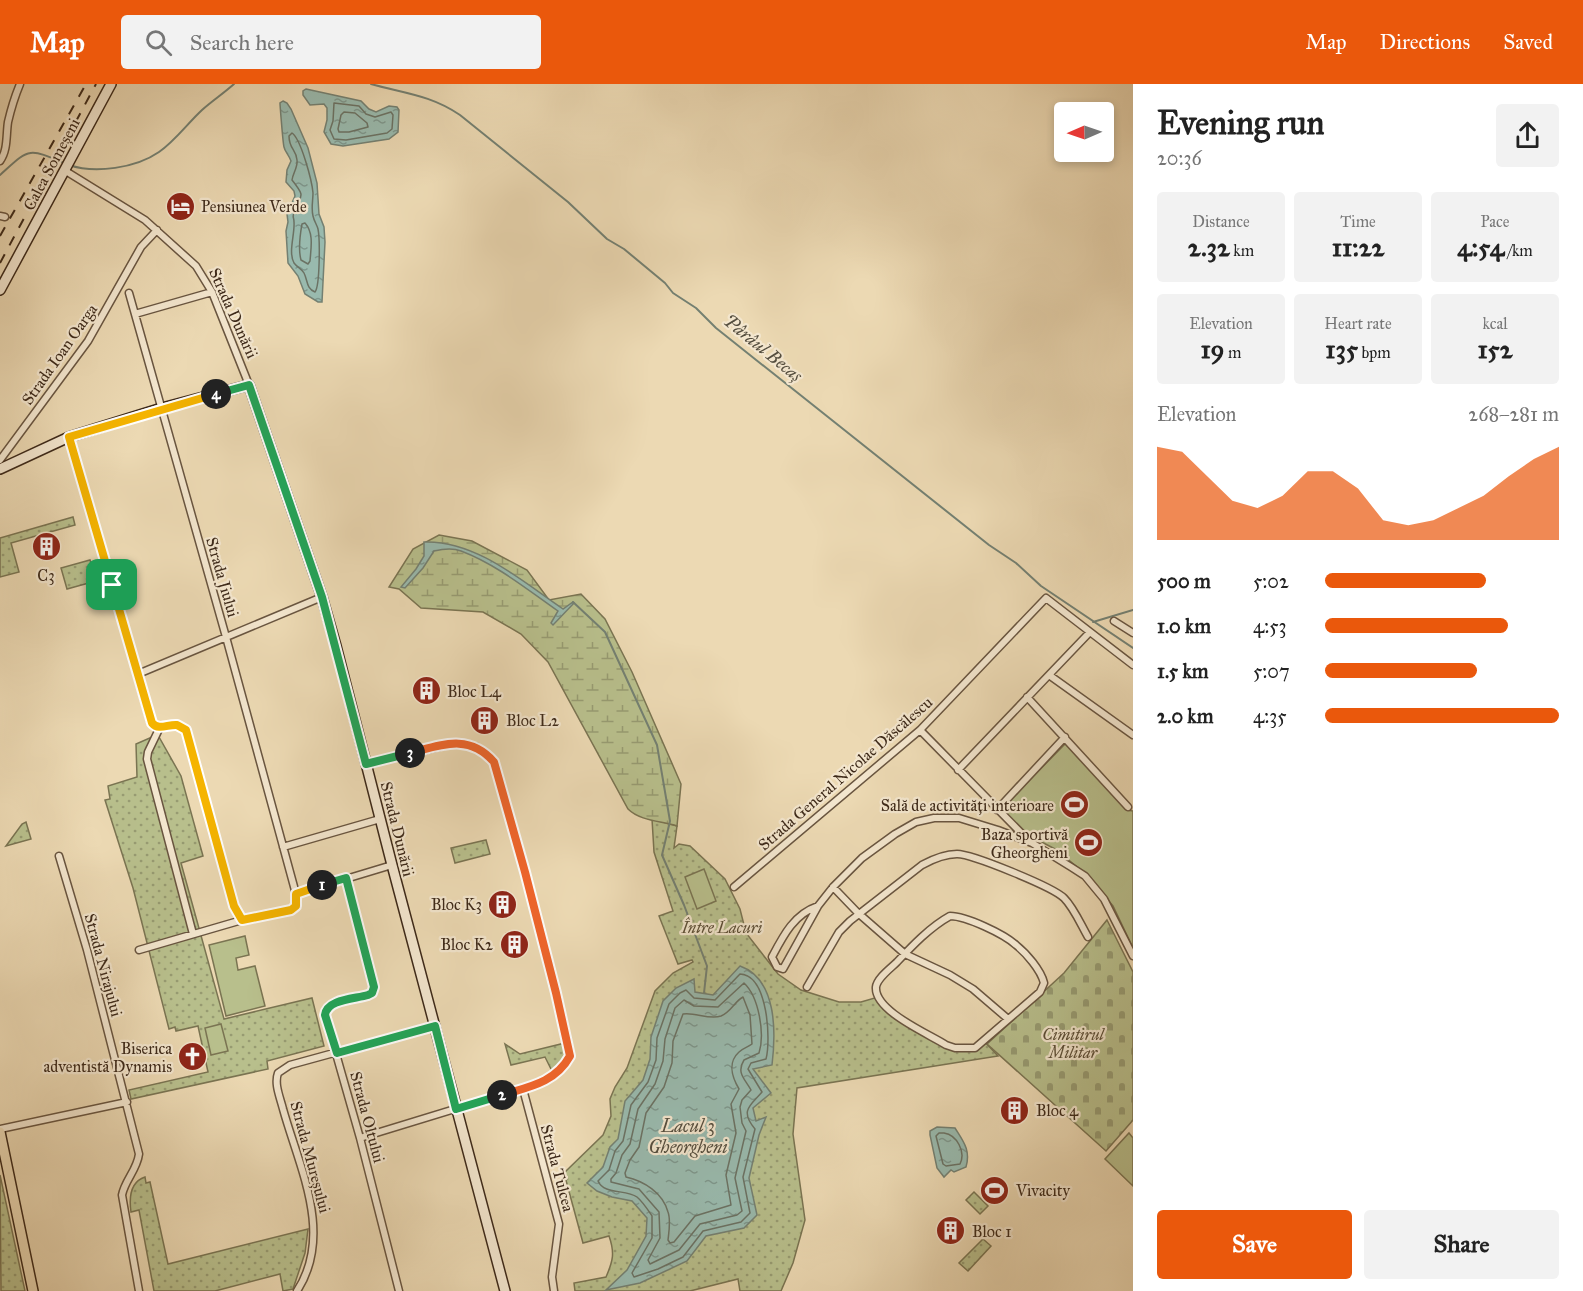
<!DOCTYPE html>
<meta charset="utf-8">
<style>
body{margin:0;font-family:"IM FELL Great Primer",serif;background:#f2f2f2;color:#222;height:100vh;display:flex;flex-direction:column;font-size:22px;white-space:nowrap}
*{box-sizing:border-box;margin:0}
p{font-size:20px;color:#767676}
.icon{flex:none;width:33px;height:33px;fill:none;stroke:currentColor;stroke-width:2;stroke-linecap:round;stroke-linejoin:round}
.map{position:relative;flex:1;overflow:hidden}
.drawer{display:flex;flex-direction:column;background:#fff;width:450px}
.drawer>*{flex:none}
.needle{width:39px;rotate:268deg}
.buttons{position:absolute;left:1054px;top:18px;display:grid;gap:12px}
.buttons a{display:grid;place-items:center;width:60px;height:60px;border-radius:6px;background:#fff;box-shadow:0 3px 9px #0003;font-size:30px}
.pin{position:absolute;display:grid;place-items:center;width:51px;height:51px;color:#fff;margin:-26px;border-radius:12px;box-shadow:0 3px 9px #0006}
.km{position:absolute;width:30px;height:30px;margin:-15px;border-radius:50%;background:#222;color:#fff;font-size:16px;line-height:30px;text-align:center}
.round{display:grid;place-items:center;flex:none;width:63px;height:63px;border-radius:6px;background:#f2f2f2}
.headline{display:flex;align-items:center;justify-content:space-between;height:102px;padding:0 24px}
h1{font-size:33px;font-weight:700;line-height:45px}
.stats{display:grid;grid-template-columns:repeat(3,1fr);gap:9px;height:102px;padding:6px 24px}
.stats div{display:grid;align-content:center;border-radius:6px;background:#f2f2f2;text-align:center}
.stats b{font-size:26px;font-weight:700}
.stats small{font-size:16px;font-weight:400}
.stats p{font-size:16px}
.chart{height:168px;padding:12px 24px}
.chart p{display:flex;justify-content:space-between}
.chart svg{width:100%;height:108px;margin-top:6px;fill:#ea580c;opacity:.7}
.action{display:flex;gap:12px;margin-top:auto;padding:12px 24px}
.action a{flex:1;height:69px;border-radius:6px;background:#ea580c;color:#fff;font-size:24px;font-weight:700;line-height:69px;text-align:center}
.action a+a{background:#f2f2f2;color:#222}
ul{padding:0 24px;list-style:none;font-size:20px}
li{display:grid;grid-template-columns:96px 72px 1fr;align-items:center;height:45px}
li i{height:15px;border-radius:8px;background:#ea580c}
header{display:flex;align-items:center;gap:36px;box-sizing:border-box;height:84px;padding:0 30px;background:#ea580c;color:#fff}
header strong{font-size:28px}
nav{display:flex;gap:33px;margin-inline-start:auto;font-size:21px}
.search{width:420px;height:54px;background:#f2f2f2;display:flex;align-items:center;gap:15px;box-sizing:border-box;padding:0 21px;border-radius:6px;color:#767676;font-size:22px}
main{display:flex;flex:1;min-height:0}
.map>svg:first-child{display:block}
.grass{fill:url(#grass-dots);stroke:#7a7452;stroke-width:1.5}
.wetland{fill:url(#wetland-marsh);stroke:#7a7452;stroke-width:1.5}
.cemetery{fill:url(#cemetery-stones);stroke:#7a7452;stroke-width:1.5}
.pitch{fill:#b8bf8c;stroke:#7a7452;stroke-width:1.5}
.water{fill:url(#water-ripples);stroke:#748072;stroke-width:1.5}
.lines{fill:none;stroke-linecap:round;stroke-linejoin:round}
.shore{stroke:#6b7264;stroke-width:1.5}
.stream{stroke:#748072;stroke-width:2}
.street-casing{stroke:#695540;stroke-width:9}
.secondary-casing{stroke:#3d2919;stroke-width:12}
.primary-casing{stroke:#3d2919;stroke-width:12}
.street{stroke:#f3e6ce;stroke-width:6}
.secondary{stroke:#f3e6ce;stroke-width:9}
.primary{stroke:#ecd9b3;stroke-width:9}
.rail{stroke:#3d2919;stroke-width:2;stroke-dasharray:10 10;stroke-linecap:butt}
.split-1-casing{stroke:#fff;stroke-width:12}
.split-2-casing{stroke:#fff;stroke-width:12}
.split-3-casing{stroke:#fff;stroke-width:12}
.split-4-casing{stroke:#fff;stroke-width:12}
.split-5-casing{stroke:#fff;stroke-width:12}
.split-1{stroke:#f5b400;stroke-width:8}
.split-2{stroke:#22a559;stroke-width:8}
.split-3{stroke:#f0652b;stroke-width:8}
.split-4{stroke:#22a559;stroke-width:8}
.split-5{stroke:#f5b400;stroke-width:8}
.labels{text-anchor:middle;stroke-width:4.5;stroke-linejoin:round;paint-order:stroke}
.street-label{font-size:16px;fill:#3d2919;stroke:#f3e6ce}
.poi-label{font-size:16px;fill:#3d2919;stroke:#f3e6ce;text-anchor:start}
.park-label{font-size:16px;font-style:italic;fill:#5c4e36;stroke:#f3e6ce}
.water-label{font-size:18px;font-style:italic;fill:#544d3e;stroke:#f3e6ce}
</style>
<header>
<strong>Map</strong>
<div class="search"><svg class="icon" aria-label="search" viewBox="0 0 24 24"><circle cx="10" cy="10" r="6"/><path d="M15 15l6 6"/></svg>Search here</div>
<nav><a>Map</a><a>Directions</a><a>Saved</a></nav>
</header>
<main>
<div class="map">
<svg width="1133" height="1207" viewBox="0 0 1133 1207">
<defs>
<pattern id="grass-dots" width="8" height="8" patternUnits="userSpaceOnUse" patternTransform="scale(1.5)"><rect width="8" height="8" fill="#b8bf8c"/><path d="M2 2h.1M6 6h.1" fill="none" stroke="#979b72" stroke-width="1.8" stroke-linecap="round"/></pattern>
<pattern id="wetland-marsh" width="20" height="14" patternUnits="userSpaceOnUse" patternTransform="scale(1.5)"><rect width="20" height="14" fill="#b8bf8c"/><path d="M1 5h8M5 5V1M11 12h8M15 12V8" fill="none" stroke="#979b72"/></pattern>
<pattern id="cemetery-stones" width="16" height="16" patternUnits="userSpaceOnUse" patternTransform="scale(1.5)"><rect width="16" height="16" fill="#b8bf8c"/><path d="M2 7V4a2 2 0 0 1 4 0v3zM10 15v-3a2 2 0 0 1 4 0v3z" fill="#979b72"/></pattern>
<pattern id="water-ripples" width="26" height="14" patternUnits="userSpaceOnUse" patternTransform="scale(1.5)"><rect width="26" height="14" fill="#99baae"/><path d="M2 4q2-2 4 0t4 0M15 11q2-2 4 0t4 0" fill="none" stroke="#7e978d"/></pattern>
</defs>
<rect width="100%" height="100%" fill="#ecd9b3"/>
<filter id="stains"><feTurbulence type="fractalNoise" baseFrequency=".00333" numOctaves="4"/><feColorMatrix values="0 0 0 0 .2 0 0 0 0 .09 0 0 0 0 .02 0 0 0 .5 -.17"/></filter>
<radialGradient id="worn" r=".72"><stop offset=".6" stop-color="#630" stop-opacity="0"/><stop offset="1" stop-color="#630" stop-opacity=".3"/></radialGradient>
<path class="grass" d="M73,433L75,441L11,459L19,488L0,493V454Z
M90,476L96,497L67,505L61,484Z
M152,653H159L181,692L203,772L181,779L224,935L312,914L324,962L267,977L268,985L131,1015L129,1006L208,988L198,942L176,947L175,943L169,945L133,804L105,716L110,715L108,702L137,693L136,660Z
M652,735L677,742L674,764L679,760L690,762L725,795L740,825L746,849L778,890L801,906L839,918H861L878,913L889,927L946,961L975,964L984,957L998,972L797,1004L793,1050L805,1136L793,1179L781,1207H740L738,1195L690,1207H575L574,1199L606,1193C613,1177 615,1169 609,1152L583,1159L564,1089L603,1051L611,1032L610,1015L615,1003L627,984L655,907L673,889L693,878L692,876L678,880L659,832L673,827L654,768Z
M26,738L31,755L6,762L22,740Z
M486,756L490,770L455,779L451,764Z
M565,959C568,975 563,976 552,987L545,973L511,981L505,960L520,970Z
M0,1091L25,1207H1Z
M145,1093L146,1099L150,1098L168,1180L308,1145L305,1169L293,1205L283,1207L280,1190L215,1207H154L139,1126L131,1128C129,1114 130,1098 145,1093Z
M974,1108L988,1122L980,1130L966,1116Z
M983,1155L991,1162L968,1187L959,1179Z"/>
<path class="wetland" d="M439,451L472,457L527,486L549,516L581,510L605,535L632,588L681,700L677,742C661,737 640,737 628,725L548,578L521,550L483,528L421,524L399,505L389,503L413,465Z"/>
<path class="cemetery" d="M1107,836L1133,888V1036L1106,1067L987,960L1064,889Z"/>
<path class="pitch" d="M1066,659L1127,726L1133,727V864L1113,822L1087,791L1055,765L1024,749L1005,730L1004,722Z
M704,785L716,817L697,825L685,793Z
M245,852L249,871L236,874L238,886L255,882L265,922L226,932L209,861Z
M221,940L228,967L211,971L205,944Z
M1129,1049L1133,1054V1102L1105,1075Z"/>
<path class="water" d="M306,5L361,17L369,25L376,28L389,22L397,23L399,26L398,48L389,55L343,62L331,60L324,48L327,36V24L324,20L310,21L303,11V7Z
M283,17L287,19L291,25L308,64L317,99L319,130L324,143L325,158L322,218H318L305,210L298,192L288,179L286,147L288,138L287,130L295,112L294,107L286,98L287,86L291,77C289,71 285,68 284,63C283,60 280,21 280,19Z
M424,458C476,456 523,498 563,525L573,518L574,519L553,541L551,539L558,527C528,506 496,480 461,467C453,464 443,465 434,467L423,484L405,504L401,503L416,485L424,472Z
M740,882C777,895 776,948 772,981L753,985L771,1009L753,1024L756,1037L766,1033L759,1051L749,1094L757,1131L744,1144L706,1152L687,1177L640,1199L606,1206L627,1186L646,1152L647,1134L632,1117L612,1113L597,1107L587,1099L603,1083L610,1063L618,1055L625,1017L643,996L650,975L651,953L663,917L676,904L694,895L695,908L713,911Z
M937,1043L955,1044C963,1057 971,1066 966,1083L954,1088L951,1086L944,1093L937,1084L930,1051V1047Z"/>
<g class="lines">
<path class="shore" d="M334,19L359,22L366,30L375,33L391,28L393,31L392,45L387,49L346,56L334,55L330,46L333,37Z
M344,28L355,29L367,39L368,43L349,48H339L338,45L341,31Z
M292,49C301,55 312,97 313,109C313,117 311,124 313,132C314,137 317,141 318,145C320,155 320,202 315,208C306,204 308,197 304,189C302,185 297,183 294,179C288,168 295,150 294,138C294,133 292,133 294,129C299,110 308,116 292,96C293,89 298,83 297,76C296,65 289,65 289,52Z
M305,139C314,149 311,164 310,177L308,180L301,176C298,165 300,151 302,140Z
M740,890C768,891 771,956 766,975L751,979L748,985L762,1008C751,1021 739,1026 755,1045L743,1093L750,1129L741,1138L703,1147L683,1173L658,1185L634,1193L632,1189L652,1154V1132C648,1126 643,1118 637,1113C626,1105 604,1111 598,1097L609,1086L615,1067L623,1057L631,1021L648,998L656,976L657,954L669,920L680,909L686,906L694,914L715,916Z
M744,899C759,913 765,950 759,969L744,976C736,989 745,995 751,1006L742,1016L740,1023L742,1039L746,1047L735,1094L742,1127L737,1131L700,1140L679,1166L650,1180L648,1176L660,1154L659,1128L639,1105L611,1098V1095L616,1089L622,1071L630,1060L638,1025L655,1000L663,977L665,955L675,924L684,916L694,922L718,923Z
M743,913L750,931L752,960C748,963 743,964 739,968C727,979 732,993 739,1005L731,1020L736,1049L726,1091L731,1121L695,1132L674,1158L670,1159L668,1156C669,1147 671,1136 668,1128C663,1109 644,1097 626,1093L625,1089L630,1076L639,1063L646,1029L664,1003L672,979L673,957L683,930C695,928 709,936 721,932C731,928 735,917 743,913Z
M944,1049C957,1051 966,1068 960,1080L946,1082L943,1080L936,1052L939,1049Z"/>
<path class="stream" d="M371,0C403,9 431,11 460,31L568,118L607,155L624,165L665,199L673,209L696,224L716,244L989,461L1016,479L1041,502L1133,564
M69,81C95,90 136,84 159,68C175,57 187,40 202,26C212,17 224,9 234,0
M0,91C29,65 27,63 64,79
M573,518L605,548L657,661L670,737L662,771L684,821L707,882L704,909
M1093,538L1133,526"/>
<defs>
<path id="street" d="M0,77C8,66 6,51 8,38C11,25 15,12 20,0
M64,86L145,136L196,182L212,208L249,301
M0,132L5,133
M129,209L226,553L296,810V822L287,827L242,836L139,866
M135,230L212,208
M69,353L151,639C159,646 168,640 177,641L186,646L234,822L242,836
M0,376L88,257L141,163L157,146
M1114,537L1133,549
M138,590L322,513
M1049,591L1133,651
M1027,613L1128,723
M160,643L148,668L147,675L193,850
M920,646L1027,755
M958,686L1089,549
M997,726L1065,653
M283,763L380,735
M59,772L87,866L139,1070C137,1086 125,1096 122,1111L139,1207
M346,794L374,903L373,909L368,911C355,915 327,915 325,931L360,1054L399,1207
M734,803L920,646L1046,514L1133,581
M833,803L858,829L905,870L950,891L973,905L1008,935
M296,810L392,781
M818,822C794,830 783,852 772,873L777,883L783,885L818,822L833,803L862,774L895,750L916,738L934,734H959L998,746L1032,759L1071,783L1085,792L1104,815L1133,872
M950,832C966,832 1004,850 1016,861C1026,869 1041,886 1044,899L1040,908L975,964H955L946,961C929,950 874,927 876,903C877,894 891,884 897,878C912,862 930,843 950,832Z
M807,903L839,848L850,837L922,781C933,775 944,770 957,770C972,770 1053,803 1064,814C1074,824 1081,841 1088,853
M523,1005L559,1140L552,1193L554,1207
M0,1045L127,1018
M360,1054L543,998L555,990L570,972L555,905L525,788L494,678L477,663L455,659L366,680
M297,1207C334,1150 299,1083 283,1025C280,1013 274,1000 278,989L290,981L436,941"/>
<path id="secondary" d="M0,206L111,0
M0,385L69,353L162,324L249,301L322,513L336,562L392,781L505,1207"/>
<path id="primary" d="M0,1048L33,1207"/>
</defs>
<use href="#street" class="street-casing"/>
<use href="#secondary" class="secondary-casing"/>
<use href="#primary" class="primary-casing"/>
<use href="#street" class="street"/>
<use href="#secondary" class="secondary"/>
<use href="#primary" class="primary"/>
<path class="rail" d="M0,152L86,0
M0,179L96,0"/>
</g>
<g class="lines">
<defs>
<path id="split-1" d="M112,501L152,639C159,647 168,640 177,641L186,646L234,822L242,836L291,826L296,822V810L322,801"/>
<path id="split-2" d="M322,801L346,794L374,903L372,909L368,911C355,915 327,915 325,931L337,969L435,942L456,1025L502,1011"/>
<path id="split-3" d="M410,669C441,661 469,649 494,678L525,788L556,909L570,972C555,999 528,1003 502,1011"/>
<path id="split-4" d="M216,310L249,301L322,513L366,680L410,669"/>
<path id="split-5" d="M112,501L69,353L216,310"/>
</defs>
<use href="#split-1" class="split-1-casing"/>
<use href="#split-2" class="split-2-casing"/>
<use href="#split-3" class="split-3-casing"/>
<use href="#split-4" class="split-4-casing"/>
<use href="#split-5" class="split-5-casing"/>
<use href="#split-1" class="split-1"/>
<use href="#split-2" class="split-2"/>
<use href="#split-3" class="split-3"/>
<use href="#split-4" class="split-4"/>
<use href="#split-5" class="split-5"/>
</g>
<defs>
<symbol id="hotel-disc" viewBox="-11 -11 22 22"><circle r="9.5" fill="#8f2418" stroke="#f3e6ce"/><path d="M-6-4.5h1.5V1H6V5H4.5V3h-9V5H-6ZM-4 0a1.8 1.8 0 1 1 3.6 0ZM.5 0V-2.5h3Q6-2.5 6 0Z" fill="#fff"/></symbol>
<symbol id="building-disc" viewBox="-11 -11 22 22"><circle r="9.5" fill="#8f2418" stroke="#f3e6ce"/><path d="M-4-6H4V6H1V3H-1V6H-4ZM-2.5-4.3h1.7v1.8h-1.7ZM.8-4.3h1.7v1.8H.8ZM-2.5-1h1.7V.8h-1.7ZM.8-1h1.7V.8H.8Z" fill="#fff"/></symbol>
<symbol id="stadium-disc" viewBox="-11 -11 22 22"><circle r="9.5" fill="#8f2418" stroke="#f3e6ce"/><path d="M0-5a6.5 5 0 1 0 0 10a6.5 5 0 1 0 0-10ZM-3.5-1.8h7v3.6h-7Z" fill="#fff"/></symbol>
<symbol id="church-disc" viewBox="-11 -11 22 22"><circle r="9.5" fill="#8f2418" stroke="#f3e6ce"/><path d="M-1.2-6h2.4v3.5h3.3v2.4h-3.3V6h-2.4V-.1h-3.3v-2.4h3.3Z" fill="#fff"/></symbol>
</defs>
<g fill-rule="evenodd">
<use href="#hotel-disc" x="164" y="106" width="33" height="33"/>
<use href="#building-disc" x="30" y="446" width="33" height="33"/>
<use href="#building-disc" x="410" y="590" width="33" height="33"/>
<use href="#building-disc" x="468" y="620" width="33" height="33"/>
<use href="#stadium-disc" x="1058" y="704" width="33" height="33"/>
<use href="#stadium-disc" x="1072" y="742" width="33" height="33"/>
<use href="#building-disc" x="486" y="804" width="33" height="33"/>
<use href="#building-disc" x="498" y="844" width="33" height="33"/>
<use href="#church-disc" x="176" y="956" width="33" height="33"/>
<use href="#building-disc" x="998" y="1010" width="33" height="33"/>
<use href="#stadium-disc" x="978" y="1090" width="33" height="33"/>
<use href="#building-disc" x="934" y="1130" width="33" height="33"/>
</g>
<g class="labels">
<g class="street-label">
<text transform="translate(51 80) rotate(-62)" y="6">Calea Someșeni</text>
<text transform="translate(234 229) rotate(66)" y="6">Strada Dunării</text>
<text transform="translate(59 270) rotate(-55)" y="6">Strada Ioan Oarga</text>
<text transform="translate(223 493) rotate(74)" y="6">Strada Jiului</text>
<text transform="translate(845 689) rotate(-41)" y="6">Strada General Nicolae Dăscălescu</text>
<text transform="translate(398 745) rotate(76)" y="6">Strada Dunării</text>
<text transform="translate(104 881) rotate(75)" y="6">Strada Nirajului</text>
<text transform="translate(368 1033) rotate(75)" y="6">Strada Oltului</text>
<text transform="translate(311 1073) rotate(75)" y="6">Strada Mureșului</text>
<text transform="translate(558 1084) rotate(75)" y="6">Strada Tulcea</text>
</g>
<g class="poi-label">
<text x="201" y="128">Pensiunea Verde</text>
<text x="46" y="497" text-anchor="middle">C3</text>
<text x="447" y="613">Bloc L4</text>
<text x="506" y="642">Bloc L2</text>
<text x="1054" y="727" text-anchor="end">Sală de activități interioare</text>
<text x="1068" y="756" text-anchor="end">Baza sportivă<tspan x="1068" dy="18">Gheorgheni</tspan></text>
<text x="482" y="826" text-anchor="end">Bloc K3</text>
<text x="493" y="866" text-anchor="end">Bloc K2</text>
<text x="172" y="970" text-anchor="end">Biserica<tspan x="172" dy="18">adventistă Dynamis</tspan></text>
<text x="1036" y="1032">Bloc 4</text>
<text x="1016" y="1112">Vivacity</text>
<text x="972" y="1153">Bloc 1</text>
</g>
<g class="park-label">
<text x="722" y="849">Între Lacuri</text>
<text x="1073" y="956">Cimitirul<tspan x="1073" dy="18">Militar</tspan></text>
</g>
<g class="water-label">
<text transform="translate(763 264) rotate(39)" y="6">Pârâul Becaș</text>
<text x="688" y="1048">Lacul 3<tspan x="688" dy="21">Gheorgheni</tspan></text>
</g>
</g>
<rect width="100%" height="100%" filter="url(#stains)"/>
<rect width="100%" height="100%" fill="url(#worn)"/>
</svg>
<div class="buttons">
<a><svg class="needle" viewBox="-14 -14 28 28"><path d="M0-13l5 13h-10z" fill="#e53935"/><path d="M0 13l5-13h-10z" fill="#767676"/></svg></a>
</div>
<div class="pin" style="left:112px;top:501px;background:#1e9e55"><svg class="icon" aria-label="arrive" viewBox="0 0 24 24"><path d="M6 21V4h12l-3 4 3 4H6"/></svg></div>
<b class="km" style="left:322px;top:801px">1</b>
<b class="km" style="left:502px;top:1011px">2</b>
<b class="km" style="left:410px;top:669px">3</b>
<b class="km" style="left:216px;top:310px">4</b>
</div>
<section class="drawer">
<div class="headline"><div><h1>Evening run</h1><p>20:36</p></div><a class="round"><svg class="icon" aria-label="share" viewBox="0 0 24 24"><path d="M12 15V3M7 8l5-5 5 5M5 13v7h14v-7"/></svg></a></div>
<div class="stats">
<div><p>Distance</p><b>2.32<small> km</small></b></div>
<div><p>Time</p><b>11:22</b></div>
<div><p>Pace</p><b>4:54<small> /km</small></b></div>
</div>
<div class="stats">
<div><p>Elevation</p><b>19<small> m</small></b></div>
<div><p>Heart rate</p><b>135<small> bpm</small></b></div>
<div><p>kcal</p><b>152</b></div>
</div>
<div class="chart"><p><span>Elevation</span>268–281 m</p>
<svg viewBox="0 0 160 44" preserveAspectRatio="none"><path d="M0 44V6L10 8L20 18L30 28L40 31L50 26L60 16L70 16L80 23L90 36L100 38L110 36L120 31L130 26L140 18L150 11L160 6V44z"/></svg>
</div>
<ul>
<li><b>500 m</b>5:02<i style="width:69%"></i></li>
<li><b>1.0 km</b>4:53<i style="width:78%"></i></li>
<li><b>1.5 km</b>5:07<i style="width:65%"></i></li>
<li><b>2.0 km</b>4:35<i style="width:100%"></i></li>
</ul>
<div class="action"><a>Save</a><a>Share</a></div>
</section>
</main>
